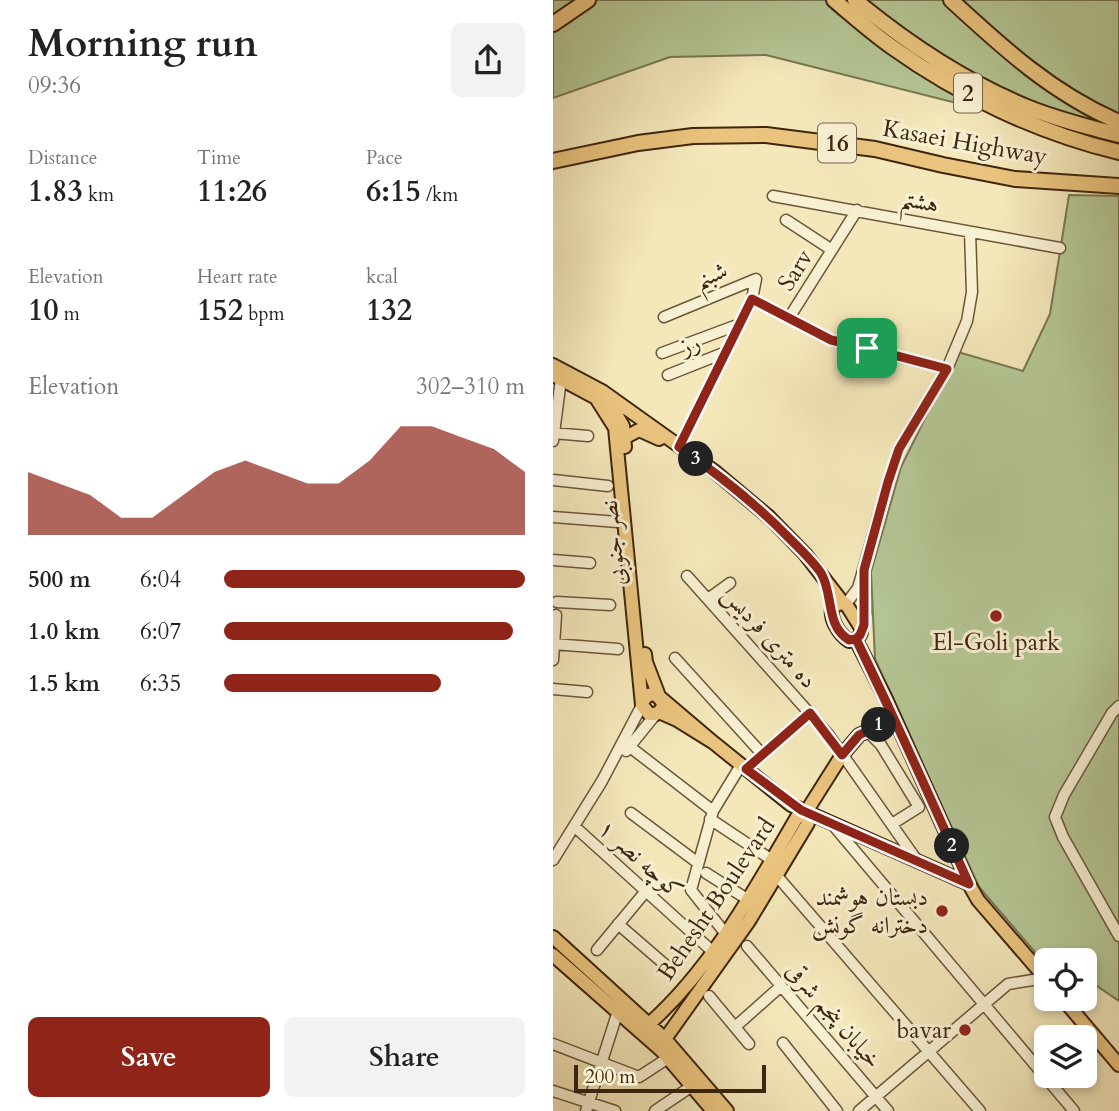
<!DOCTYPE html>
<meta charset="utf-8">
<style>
body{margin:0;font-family:Cardo,Amiri,serif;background:#f2f2f2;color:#222;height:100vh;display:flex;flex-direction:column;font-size:26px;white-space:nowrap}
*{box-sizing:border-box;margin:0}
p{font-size:23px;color:#767676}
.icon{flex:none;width:38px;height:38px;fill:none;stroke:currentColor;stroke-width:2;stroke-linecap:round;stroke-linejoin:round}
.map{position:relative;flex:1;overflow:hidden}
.sheet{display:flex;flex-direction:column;background:#fff;width:553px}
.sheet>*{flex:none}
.tools{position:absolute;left:481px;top:948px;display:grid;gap:14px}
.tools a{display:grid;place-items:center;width:63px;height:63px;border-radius:10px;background:#fff;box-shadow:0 4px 10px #0003;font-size:35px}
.scale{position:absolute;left:21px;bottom:18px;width:192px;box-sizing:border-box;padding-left:7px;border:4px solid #3f260f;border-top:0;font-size:19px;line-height:24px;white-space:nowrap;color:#3f260f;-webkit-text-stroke:5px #f8f0d3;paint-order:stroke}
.pin{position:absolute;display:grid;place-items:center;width:60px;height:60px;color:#fff;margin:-30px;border-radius:14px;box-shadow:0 4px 10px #0006}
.km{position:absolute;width:35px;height:35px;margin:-18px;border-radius:50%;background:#222;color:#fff;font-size:19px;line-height:35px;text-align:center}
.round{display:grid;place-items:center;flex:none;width:74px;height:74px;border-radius:10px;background:#f2f2f2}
.head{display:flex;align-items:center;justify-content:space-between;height:119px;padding:0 28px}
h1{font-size:38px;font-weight:800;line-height:52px}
.metrics{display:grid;grid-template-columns:repeat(3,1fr);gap:10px;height:119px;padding:7px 28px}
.metrics div{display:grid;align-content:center}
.metrics b{font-size:30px;font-weight:800}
.metrics small{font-size:19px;font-weight:400}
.metrics p{font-size:19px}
.chart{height:196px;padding:14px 28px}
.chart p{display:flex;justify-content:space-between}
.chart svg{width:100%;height:126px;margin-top:7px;fill:#8f2418;opacity:.7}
.action{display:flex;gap:14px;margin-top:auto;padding:14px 28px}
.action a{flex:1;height:80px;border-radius:10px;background:#8f2418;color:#fff;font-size:28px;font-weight:800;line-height:80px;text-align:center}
.action a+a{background:#f2f2f2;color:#222}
ul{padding:0 28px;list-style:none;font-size:23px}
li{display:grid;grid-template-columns:112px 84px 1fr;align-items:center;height:52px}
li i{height:18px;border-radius:9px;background:#8f2418}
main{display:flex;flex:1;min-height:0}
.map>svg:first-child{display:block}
.green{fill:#b5c795;stroke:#7a7652;stroke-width:2}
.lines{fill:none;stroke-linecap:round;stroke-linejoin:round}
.minor-casing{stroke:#6c563a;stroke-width:13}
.major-casing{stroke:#3f260f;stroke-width:16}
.highway-casing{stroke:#3f260f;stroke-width:18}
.minor{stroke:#f8f0d3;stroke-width:10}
.major{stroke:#eac47e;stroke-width:12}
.highway{stroke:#eac47e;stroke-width:14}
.route-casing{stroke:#fff;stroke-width:14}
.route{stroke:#8f2418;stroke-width:9}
.poi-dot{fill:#8f2418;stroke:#f8f0d3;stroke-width:2.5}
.labels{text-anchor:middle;stroke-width:6;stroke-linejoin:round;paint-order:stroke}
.shield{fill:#f8f0d3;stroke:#76634a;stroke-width:2}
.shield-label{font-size:23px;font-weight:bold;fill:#3f260f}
.street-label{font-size:24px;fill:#3f260f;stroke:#f8f0d3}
.poi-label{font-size:24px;fill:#3f260f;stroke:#f8f0d3;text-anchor:end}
</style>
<main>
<section class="sheet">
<div class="head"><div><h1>Morning run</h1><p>09:36</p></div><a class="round"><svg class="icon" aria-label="share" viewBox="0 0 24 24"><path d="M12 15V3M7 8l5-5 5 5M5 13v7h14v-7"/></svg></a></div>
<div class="metrics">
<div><p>Distance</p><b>1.83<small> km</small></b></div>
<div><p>Time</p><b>11:26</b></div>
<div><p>Pace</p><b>6:15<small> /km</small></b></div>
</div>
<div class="metrics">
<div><p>Elevation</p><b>10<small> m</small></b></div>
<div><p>Heart rate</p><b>152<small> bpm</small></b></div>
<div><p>kcal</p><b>132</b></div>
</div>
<div class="chart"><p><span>Elevation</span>302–310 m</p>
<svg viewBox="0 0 160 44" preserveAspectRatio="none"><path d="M0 44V22L10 26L20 30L30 38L40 38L50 30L60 22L70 18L80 22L90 26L100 26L110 18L120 6L130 6L140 10L150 14L160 22V44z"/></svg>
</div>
<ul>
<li><b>500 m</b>6:04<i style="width:100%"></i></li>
<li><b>1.0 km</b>6:07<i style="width:96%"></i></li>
<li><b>1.5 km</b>6:35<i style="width:72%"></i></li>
</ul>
<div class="action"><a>Save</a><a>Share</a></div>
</section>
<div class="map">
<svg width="566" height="1111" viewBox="0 0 566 1111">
<rect width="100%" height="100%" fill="#f4e8bb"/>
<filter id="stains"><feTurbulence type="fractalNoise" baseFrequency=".00286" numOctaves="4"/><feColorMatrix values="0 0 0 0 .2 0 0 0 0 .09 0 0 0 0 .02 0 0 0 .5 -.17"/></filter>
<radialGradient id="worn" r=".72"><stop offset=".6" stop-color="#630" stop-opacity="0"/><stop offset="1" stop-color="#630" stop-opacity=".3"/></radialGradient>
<path class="green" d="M0,0H566V144L213,55L117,57L0,98Z
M516,195L566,196V1001L532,978V961H494L493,965L426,887L322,659L318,572L348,467L405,352L470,371L497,314Z"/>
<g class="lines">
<defs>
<path id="minor" d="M220,196L507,248
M233,220L279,250
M111,317L203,279L199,299
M236,318L278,340L394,369
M109,353L187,324
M115,375L173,352
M0,433L35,436
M0,441L8,379
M126,447L199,299L236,318L304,210
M0,480L55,486
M0,517L65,522
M0,560L37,563
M134,576L275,734L365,862
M155,599L177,583
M4,602L57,605
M293,604L305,588L335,482L346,449L394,369L414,321L419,292L417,232
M308,632L312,613L311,581
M0,644L65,649
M122,658L210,755
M0,660L3,615
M0,689L34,692
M566,706L559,713L511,795L502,817L510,837L566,936
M314,731L328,745L366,807L339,824
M77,747L160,811
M73,751L103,714
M193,769L257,713
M78,813L145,863
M157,819L219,860
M280,825L521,1111
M21,826L159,951
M0,860L49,781L89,705
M153,873L194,899
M224,876L427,1111
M65,924L117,969
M172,933L138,890L160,811L188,765
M194,946L335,1111
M44,950L93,891
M156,996L196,1044
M182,1027L228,986
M230,1043L284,1111
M0,1044L86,1077L115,1058
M0,1091L62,1111
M33,1111L65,1011
M102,1111L139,1086
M306,1111L455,984L492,978"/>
<path id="major" d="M0,365L49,391L161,471L216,517L252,554L290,603
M0,375L43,398L62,428L89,705L96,714H103L109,709L110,702L102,694L95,695L90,701
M53,397L70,426L72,447
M71,438L86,430L106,439
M290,603L293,604L308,628C309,636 304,640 296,641C286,634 277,620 279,608L285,604Z
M303,640L333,699L416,884L425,900L494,980
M92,654L93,662L106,696
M106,712L124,720L161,743L108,698
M161,743L238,805L416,884
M0,937L112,1039L174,1111
M0,955L109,1051L160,1111
M510,999L566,1065
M96,1024C159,968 202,889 244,817L253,812L289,755L306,735L341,719
M112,1039L196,921L255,823L253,812"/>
<path id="highway" d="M281,0C300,16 319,33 339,47C406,95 486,133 566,152
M302,0C354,43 411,81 474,107C503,119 535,127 566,135
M398,0C450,48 500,94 566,122
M0,24L35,0
M0,161L85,143L140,136L213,135L322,149L390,165L462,179L566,186"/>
</defs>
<use href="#minor" class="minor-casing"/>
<use href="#major" class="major-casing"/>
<use href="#highway" class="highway-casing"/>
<use href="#minor" class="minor"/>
<use href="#major" class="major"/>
<use href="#highway" class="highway"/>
</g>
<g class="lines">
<defs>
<path id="route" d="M314,348L394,369L346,449L335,482L311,570V625L307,635L303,639L341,719L306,735L289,755L257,713L193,769L248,810L416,884C379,802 343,720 303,639L296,640C272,625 281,595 268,573C259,560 246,548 235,537C202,503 165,474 126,447L199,299L278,340L314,348"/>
</defs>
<use href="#route" class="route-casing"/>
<use href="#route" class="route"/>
</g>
<g class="poi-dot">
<circle cx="443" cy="616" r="7"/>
<circle cx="389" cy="911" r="7"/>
<circle cx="412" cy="1030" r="7"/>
</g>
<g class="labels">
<g class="shield">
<rect x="401" y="73.5" width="28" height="39" rx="5"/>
<rect x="265" y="123.5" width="38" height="39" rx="5"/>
</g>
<g class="shield-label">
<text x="415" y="101">2</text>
<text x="284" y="151">16</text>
</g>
<g class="street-label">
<text transform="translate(412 142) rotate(10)" y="8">Kasaei Highway</text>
<text transform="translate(367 201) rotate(11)" y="8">هشتم</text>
<text transform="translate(242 270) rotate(-58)" y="8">Sarv</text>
<text transform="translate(158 275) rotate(-22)" y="8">شبنم</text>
<text transform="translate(137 344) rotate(-22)" y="8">رز</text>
<text transform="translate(60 543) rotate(-96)" y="8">نصر جنوبی</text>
<text transform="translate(217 637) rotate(48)" y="8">ده متری فردیس</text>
<text transform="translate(88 859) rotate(42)" y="8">کوچه نصر ۱</text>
<text transform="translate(163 899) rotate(-56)" y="8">Behesht Boulevard</text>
<text transform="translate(281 1015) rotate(49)" y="8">خیابان پنجم شرقی</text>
</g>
<g class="poi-label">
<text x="443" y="650" text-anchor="middle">El-Goli park</text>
<text x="375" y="905">دبستان هوشمند<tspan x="375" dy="28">دخترانه گونش</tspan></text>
<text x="398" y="1038">bavar</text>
</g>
</g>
<rect width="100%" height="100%" filter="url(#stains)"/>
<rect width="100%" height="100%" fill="url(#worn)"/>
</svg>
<div class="tools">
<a><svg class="icon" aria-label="locate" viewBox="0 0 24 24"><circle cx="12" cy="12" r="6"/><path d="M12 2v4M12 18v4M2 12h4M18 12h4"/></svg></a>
<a><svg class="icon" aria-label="layers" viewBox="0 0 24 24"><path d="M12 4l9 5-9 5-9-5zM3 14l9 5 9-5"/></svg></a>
</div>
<div class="scale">200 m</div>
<div class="pin" style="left:314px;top:348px;background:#1e9e55"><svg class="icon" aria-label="arrive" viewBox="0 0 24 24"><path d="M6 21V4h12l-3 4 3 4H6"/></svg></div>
<b class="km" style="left:326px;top:725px">1</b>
<b class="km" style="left:399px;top:846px">2</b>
<b class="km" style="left:143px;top:459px">3</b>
</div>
</main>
